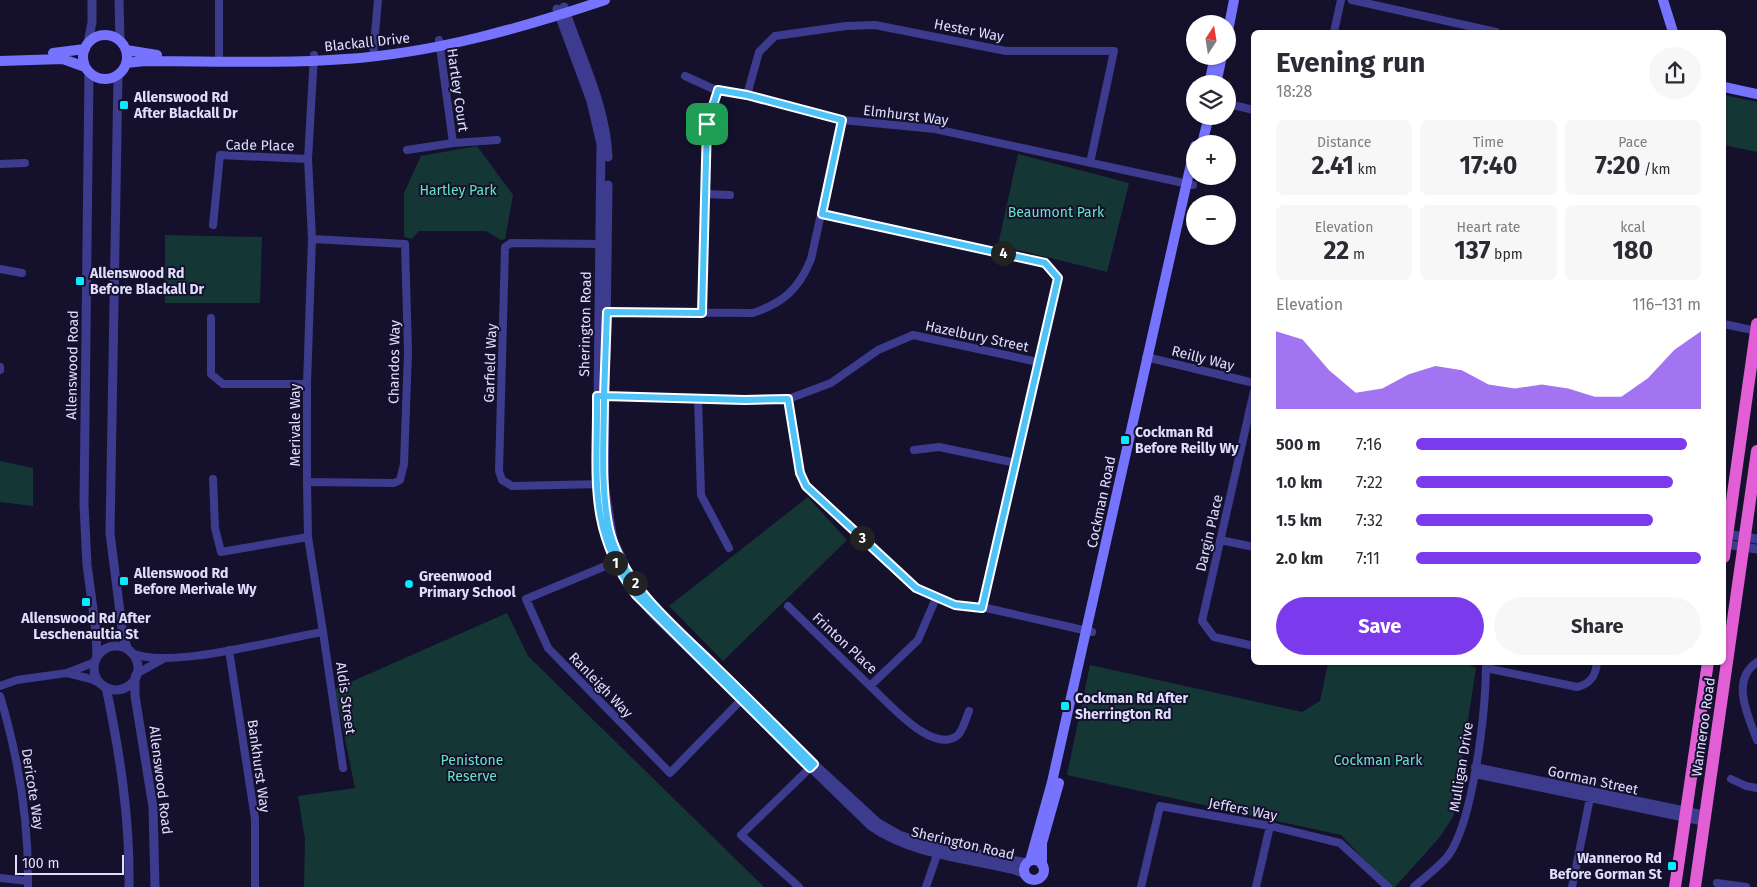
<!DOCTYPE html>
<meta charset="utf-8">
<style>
body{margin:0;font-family:"Fira Sans",sans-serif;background:#f7f7f7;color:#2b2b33;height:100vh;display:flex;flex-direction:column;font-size:19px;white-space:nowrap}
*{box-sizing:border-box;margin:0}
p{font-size:16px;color:#7c7c81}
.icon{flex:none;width:28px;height:28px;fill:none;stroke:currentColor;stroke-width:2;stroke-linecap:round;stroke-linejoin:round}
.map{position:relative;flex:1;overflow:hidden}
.side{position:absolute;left:1251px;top:30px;width:475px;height:635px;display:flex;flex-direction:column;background:#fff;border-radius:8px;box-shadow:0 1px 4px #0004}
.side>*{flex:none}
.needle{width:32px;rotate:12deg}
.buttons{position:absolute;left:1186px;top:15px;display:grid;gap:10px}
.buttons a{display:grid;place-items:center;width:50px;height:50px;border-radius:50%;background:#fff;box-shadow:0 1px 4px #0004;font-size:25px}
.scale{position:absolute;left:15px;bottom:12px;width:109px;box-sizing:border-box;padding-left:5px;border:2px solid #e0ddff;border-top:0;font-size:14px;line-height:18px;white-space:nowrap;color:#e0ddff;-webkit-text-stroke:4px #15112d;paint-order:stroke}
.pin{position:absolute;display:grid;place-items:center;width:42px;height:42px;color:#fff;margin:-21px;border-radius:10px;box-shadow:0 2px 8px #0006}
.km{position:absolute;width:25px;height:25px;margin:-12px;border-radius:50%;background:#222;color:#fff;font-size:14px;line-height:25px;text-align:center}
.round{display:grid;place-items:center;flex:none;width:52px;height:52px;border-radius:26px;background:#f7f7f7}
.head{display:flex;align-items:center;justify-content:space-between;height:85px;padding:0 25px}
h1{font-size:28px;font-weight:700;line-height:38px}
.figures{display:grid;grid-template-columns:repeat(3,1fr);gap:8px;height:85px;padding:5px 25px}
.figures div{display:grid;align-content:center;border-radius:8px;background:#f7f7f7;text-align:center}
.figures b{font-size:25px;font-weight:700}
.figures small{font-size:14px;font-weight:400}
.figures p{font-size:14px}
.chart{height:140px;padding:10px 25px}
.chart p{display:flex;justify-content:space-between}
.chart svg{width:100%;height:90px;margin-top:5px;fill:#7c3aed;opacity:.7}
.cta{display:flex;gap:10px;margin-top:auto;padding:10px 25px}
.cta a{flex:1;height:58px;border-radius:30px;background:#7c3aed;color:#fff;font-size:20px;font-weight:700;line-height:58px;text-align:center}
.cta a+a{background:#f7f7f7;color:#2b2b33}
ul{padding:0 25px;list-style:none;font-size:16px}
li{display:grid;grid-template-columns:80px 60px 1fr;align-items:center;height:38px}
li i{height:12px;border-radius:6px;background:#7c3aed}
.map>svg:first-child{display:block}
.green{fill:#143735}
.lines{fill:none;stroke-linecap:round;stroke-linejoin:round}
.minor{stroke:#3d3b8d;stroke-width:8}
.tertiary{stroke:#3d3b8d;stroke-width:9}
.secondary{stroke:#7674ff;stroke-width:10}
.trunk{stroke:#e15ed4;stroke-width:12}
.route-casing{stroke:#fff;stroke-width:10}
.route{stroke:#4fc3f7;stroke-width:6}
.poi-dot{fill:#09e9ff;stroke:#15112d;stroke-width:2}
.labels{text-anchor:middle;stroke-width:4;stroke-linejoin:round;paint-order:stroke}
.street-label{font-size:14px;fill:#e0ddff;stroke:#15112d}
.poi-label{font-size:14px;font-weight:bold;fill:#e0ddff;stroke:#15112d;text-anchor:start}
.park-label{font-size:14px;fill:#64e4c2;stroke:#15112d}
</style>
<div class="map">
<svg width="1757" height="887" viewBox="0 0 1757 887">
<rect width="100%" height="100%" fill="#15112d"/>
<path class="green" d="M1724,95L1757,102V152L1724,145Z
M477,146L513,195L505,239L501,240L486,231H419L412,239L404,237V193L421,156Z
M1018,154L1129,183L1107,272L998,245Z
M165,235L262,237L260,303H165Z
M0,461L33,468V506L0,502Z
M808,497L847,540L723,661L669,606Z
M507,613L528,656L764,887H304L305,839L298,796L355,788L335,689Z
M1462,662L1476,668L1453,817L1439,838L1395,887H1390L1341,835L1067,775L1090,665L1302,712L1320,701L1328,663Z"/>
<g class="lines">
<path class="minor" d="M219,0V62
M1352,0L1496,32
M1334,32L1341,0
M439,40L453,143
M373,56L378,0
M685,76L718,91
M747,95L759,52L775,36L846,26L875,25L1006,51H1114L1090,163
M1228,104L1254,110
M407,150L453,143L497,140
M0,164L25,163
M705,194L730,195
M822,213L1045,263L1058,278L982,607
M213,225L220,155L308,159
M0,269L22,273
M601,312L753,313C783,303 799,289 811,259L842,120
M702,313L707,124L718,91L747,95L842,120L935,129L1193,185
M211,318V374L223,384H307
M1724,324L1757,331
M1146,357L1254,383
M0,367V370
M1254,391L1202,621L1214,637L1254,646
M601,396L745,401L788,399L831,383L878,350L913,335L1038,362
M698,399L701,495L729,548
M788,399L800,473L806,485L916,588L936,598L955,605L982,607L1092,632
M914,450L939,447L1016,463
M213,479L215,528L221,552L308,537
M307,482L394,483L400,480L404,464L408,352L405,244L312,239
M602,484L512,486L502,480L499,471L505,247L511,243L605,244
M1220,540L1254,547
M620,560L526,599L548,648L670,773L744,697
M788,606L870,686L918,640L936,598
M323,632L343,768
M229,650L255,819V887
M131,653C171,670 277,639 323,632L308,537L307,482V384L312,239L308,159L314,55
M1757,662C1730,680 1748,716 1757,740
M1486,668L1577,687C1591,684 1596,675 1597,662
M67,673L91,679L101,684
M136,674L163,659
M0,686L17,680L67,673L95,662
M870,686C888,702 933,756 958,735C963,730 966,718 969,711
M0,696C19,759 29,821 28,887
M1475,767L1706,815
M1475,774L1705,822
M1731,779L1746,786L1757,788
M0,878L28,881
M1717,883L1746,887
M799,887L741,835L814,764
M926,887L939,849
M1141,887L1160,806L1270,826L1340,843L1388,887
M1256,887L1270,826
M1414,887C1425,877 1439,867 1448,856C1474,820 1486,709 1486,662
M1572,887L1591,793"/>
<path class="tertiary" d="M119,0L120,41
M564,7C580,56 606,105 608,157
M557,9L591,101L601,144L597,484C603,544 613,568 653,614L871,826C913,855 967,858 1015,870L1025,874
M88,43L92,22V0
M89,72L84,505L87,565L96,631L97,657
M118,75L110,533L123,636L128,650
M608,185L604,484L613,540L630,576L657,609L814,764L878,823L899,835L926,844L1027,863
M1727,534L1757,539
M1726,544L1757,549
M94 668a22 22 0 1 1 44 0a22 22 0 1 1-44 0Z
M135,677V696L153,807L155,887
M106,687C120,754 130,819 129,887"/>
<path class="secondary" d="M1663,0L1673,32
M1228,31L1234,0
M83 57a22 22 0 1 1 44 0a22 22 0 1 1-44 0Z
M126,50L157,55
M53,53L85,49
M0,61L63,59L85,67
M126,63L145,61C212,61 279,64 346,59C434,53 522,28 605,0
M1209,84L1215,56
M1216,84L1222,56
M1724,87L1757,94
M1202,144L1209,116
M1024 870a10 10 0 1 1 20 0a10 10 0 1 1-20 0Z
M1030,861L1052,782L1195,146
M1042,865V843L1059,783"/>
<path class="trunk" d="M1724,557L1757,324
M1675,887L1708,662
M1695,887L1757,451"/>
</g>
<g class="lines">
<defs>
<path id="route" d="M707,124L702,313L607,312L604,396H597C598,473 586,529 636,595L810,768L814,764C782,732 750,700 717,668C677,628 623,587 609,529C600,485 604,440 604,396L745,400L788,399L800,473L806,486L916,588L955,605L982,608L1058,278L1045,263L822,214L842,120L747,95L718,90L707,124"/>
</defs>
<use href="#route" class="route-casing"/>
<use href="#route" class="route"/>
</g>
<g class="poi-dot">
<rect x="119" y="100" width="10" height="10" rx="2.5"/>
<rect x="75" y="276" width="10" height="10" rx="2.5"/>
<rect x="1120" y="435" width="10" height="10" rx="2.5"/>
<rect x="119" y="576" width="10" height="10" rx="2.5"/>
<circle cx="409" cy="584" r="5"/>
<rect x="81" y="597" width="10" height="10" rx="2.5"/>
<rect x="1060" y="701" width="10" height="10" rx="2.5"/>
<rect x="1667" y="861" width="10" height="10" rx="2.5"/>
</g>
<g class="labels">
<g class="street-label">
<text transform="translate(969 30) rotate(11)" y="5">Hester Way</text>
<text transform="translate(367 42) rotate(-6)" y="5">Blackall Drive</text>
<text transform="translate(458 90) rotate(82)" y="5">Hartley Court</text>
<text transform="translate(906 115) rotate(7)" y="5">Elmhurst Way</text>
<text transform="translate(260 145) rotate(1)" y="5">Cade Place</text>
<text transform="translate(585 324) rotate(-89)" y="5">Sherington Road</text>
<text transform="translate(977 336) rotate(12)" y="5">Hazelbury Street</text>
<text transform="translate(1203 358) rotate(14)" y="5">Reilly Way</text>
<text transform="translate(394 362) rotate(-89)" y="5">Chandos Way</text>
<text transform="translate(490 363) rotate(-88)" y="5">Garfield Way</text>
<text transform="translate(72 365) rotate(-89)" y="5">Allenswood Road</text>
<text transform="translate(295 425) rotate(-90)" y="5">Merivale Way</text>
<text transform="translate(1101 502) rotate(-78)" y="5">Cockman Road</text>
<text transform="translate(1209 533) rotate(-77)" y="5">Dargin Place</text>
<text transform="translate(845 643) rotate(43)" y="5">Frinton Place</text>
<text transform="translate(601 685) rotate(46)" y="5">Ranleigh Way</text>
<text transform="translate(346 698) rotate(82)" y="5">Aldis Street</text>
<text transform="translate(1703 727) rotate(-82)" y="5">Wanneroo Road</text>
<text transform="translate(259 766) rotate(82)" y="5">Bankhurst Way</text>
<text transform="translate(1461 767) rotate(-81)" y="5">Mulligan Drive</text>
<text transform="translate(161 780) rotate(83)" y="5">Allenswood Road</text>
<text transform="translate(1593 780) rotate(12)" y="5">Gorman Street</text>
<text transform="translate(33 789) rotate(81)" y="5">Dericote Way</text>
<text transform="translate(1243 809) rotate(11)" y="5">Jeffers Way</text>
<text transform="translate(963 843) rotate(13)" y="5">Sherington Road</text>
</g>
<g class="poi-label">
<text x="134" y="102">Allenswood Rd<tspan x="134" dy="16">After Blackall Dr</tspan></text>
<text x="90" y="278">Allenswood Rd<tspan x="90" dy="16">Before Blackall Dr</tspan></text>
<text x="1135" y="437">Cockman Rd<tspan x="1135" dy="16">Before Reilly Wy</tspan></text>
<text x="134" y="578">Allenswood Rd<tspan x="134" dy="16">Before Merivale Wy</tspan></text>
<text x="419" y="581">Greenwood<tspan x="419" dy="16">Primary School</tspan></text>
<text x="86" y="623" text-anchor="middle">Allenswood Rd After<tspan x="86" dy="16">Leschenaultia St</tspan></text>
<text x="1075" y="703">Cockman Rd After<tspan x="1075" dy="16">Sherrington Rd</tspan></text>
<text x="1662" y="863" text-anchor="end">Wanneroo Rd<tspan x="1662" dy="16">Before Gorman St</tspan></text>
</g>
<g class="park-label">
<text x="458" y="195">Hartley Park</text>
<text x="1056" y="217">Beaumont Park</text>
<text x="472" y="765">Penistone<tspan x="472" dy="16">Reserve</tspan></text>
<text x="1378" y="765">Cockman Park</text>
</g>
</g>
</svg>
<div class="buttons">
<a><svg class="needle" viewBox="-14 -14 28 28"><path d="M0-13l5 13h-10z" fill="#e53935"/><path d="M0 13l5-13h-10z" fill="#7c7c81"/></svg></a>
<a><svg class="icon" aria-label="layers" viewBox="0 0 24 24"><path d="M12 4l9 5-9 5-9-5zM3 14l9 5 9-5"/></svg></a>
<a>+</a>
<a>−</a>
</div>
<div class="scale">100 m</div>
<div class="pin" style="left:707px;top:124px;background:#1e9e55"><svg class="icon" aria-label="arrive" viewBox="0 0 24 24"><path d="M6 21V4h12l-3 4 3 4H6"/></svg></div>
<b class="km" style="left:615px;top:563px">1</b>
<b class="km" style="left:635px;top:583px">2</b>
<b class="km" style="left:862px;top:538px">3</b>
<b class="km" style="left:1003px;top:253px">4</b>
<section class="side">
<div class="head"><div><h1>Evening run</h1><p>18:28</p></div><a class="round"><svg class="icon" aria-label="share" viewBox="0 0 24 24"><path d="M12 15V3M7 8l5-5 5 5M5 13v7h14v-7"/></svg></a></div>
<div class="figures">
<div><p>Distance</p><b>2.41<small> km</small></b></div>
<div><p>Time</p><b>17:40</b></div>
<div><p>Pace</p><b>7:20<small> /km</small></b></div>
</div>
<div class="figures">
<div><p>Elevation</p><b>22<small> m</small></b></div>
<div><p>Heart rate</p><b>137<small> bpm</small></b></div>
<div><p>kcal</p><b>180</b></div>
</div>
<div class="chart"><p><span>Elevation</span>116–131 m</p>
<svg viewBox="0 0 160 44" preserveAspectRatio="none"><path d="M0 44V6L10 10L20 25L30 36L40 34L50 27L60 23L70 25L80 32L90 34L100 32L110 34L120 38L130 38L140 29L150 15L160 6V44z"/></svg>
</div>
<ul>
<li><b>500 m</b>7:16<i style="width:95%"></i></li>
<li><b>1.0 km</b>7:22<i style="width:90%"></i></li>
<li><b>1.5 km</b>7:32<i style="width:83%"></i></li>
<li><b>2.0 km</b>7:11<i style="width:100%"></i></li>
</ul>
<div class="cta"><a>Save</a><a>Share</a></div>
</section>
</div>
